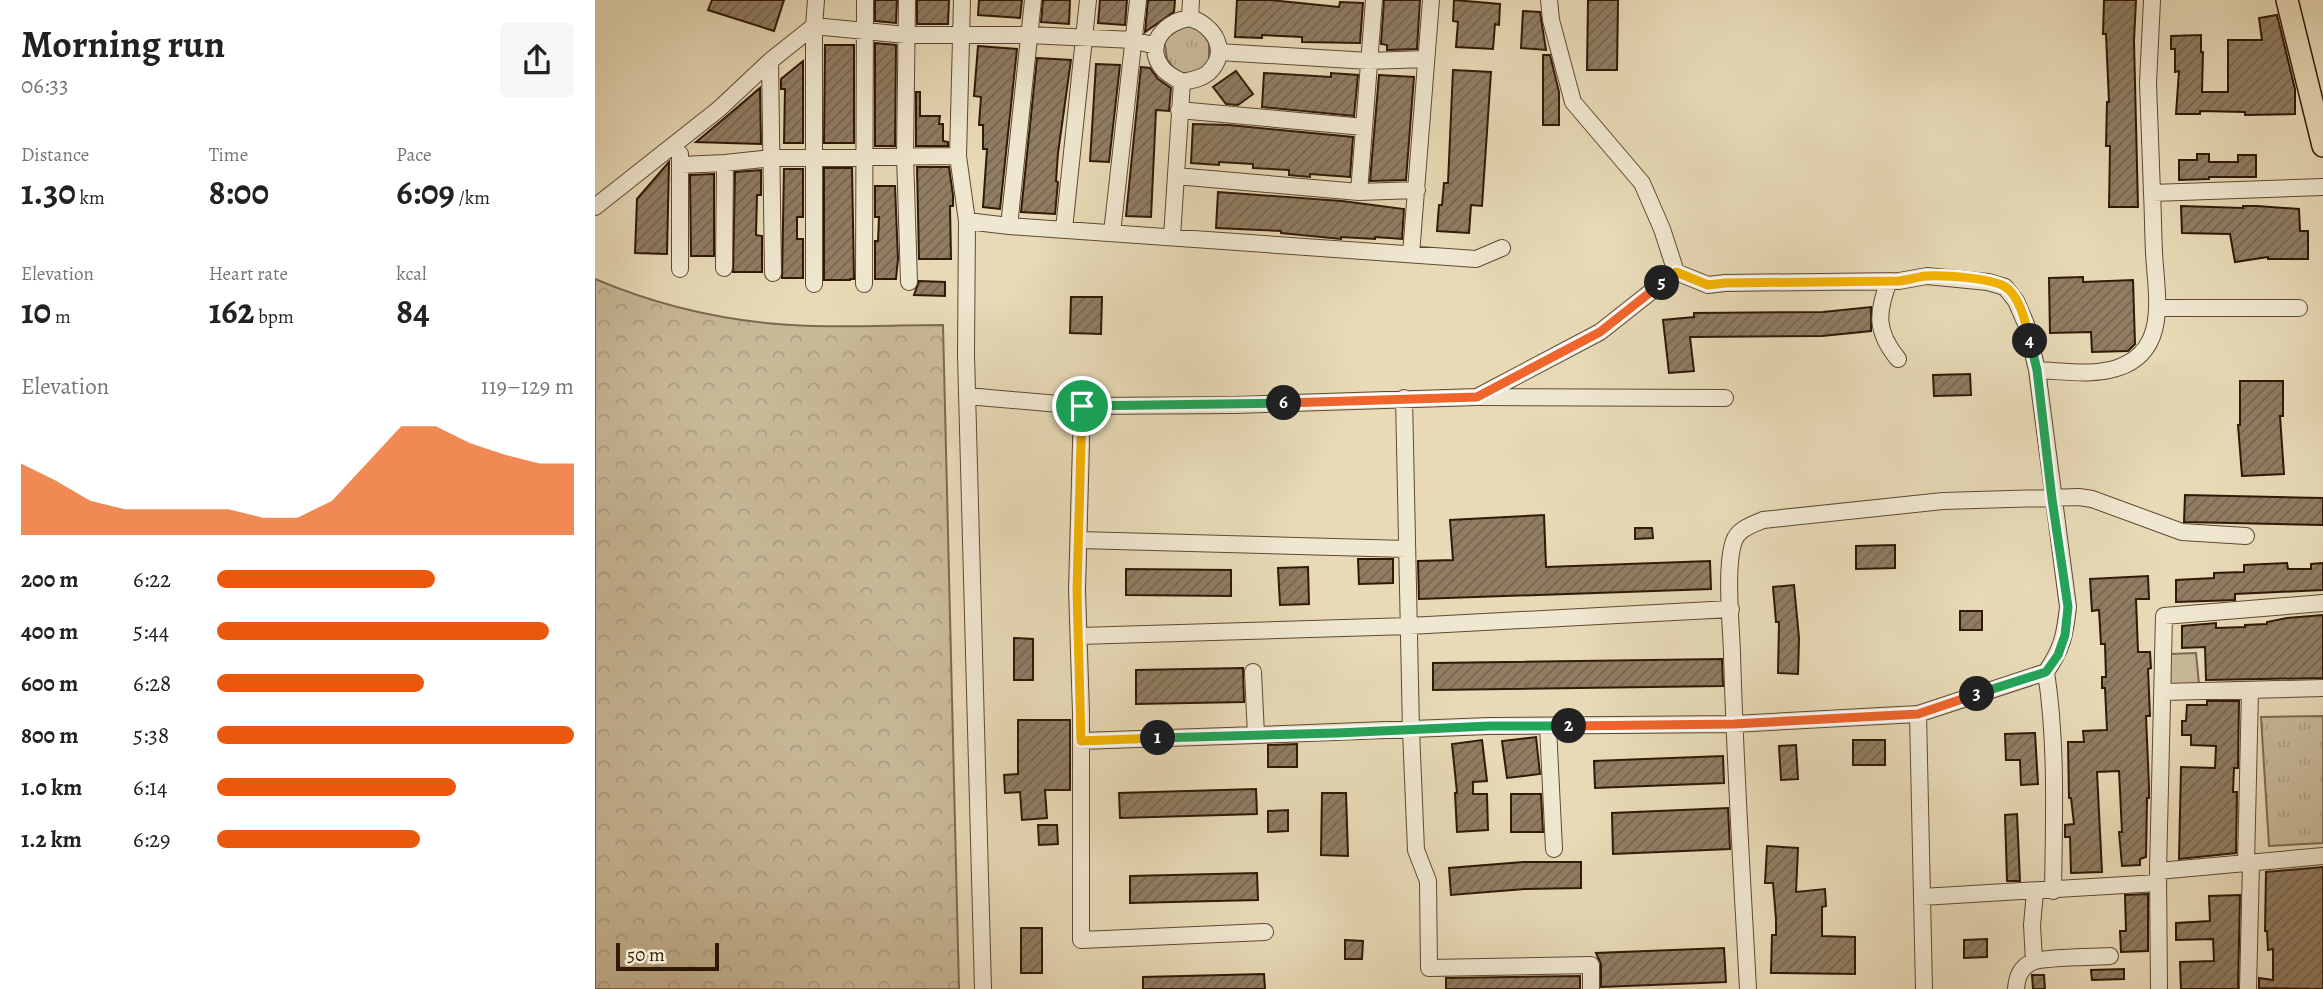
<!DOCTYPE html>
<meta charset="utf-8">
<style>
body{margin:0;font-family:Alegreya,serif;background:#f6f6f6;color:#222;height:100vh;display:flex;flex-direction:column;font-size:26px;white-space:nowrap}
*{box-sizing:border-box;margin:0}
p{font-size:23px;color:#767676}
.icon{flex:none;width:38px;height:38px;fill:none;stroke:currentColor;stroke-width:2;stroke-linecap:round;stroke-linejoin:round}
.map{position:relative;flex:1;overflow:hidden}
.side{display:flex;flex-direction:column;background:#fff;width:595px}
.side>*{flex:none}
.scale{position:absolute;left:21px;bottom:18px;width:103px;box-sizing:border-box;padding-left:7px;border:4px solid #301906;border-top:0;font-size:19px;line-height:24px;white-space:nowrap;color:#301906;-webkit-text-stroke:5px #f0e7d0;paint-order:stroke}
.pin{position:absolute;display:grid;place-items:center;width:60px;height:60px;color:#fff;margin:-30px;border:4px solid #fff;border-radius:50%;box-shadow:0 2px 7px #0007}
.km{position:absolute;width:35px;height:35px;margin:-18px;border-radius:50%;background:#222;color:#fff;font-size:19px;line-height:35px;text-align:center}
.round{display:grid;place-items:center;flex:none;width:74px;height:74px;border-radius:7px;background:#f6f6f6}
.head{display:flex;align-items:center;justify-content:space-between;height:119px;padding:0 21px}
h1{font-size:38px;font-weight:700;line-height:52px}
.figures{display:grid;grid-template-columns:repeat(3,1fr);gap:10px;height:119px;padding:7px 21px}
.figures div{display:grid;align-content:center}
.figures b{font-size:35px;font-weight:700}
.figures small{font-size:19px;font-weight:400}
.figures p{font-size:19px}
.chart{height:196px;padding:14px 21px}
.chart p{display:flex;justify-content:space-between}
.chart svg{width:100%;height:126px;margin-top:7px;fill:#ea580c;opacity:.7}
ul{padding:0 21px;list-style:none;font-size:23px}
li{display:grid;grid-template-columns:112px 84px 1fr;align-items:center;height:52px}
li i{height:18px;border-radius:9px;background:#ea580c}
main{display:flex;flex:1;min-height:0}
.map>svg:first-child{display:block}
.grass{fill:#c9b999;stroke:#7c6950;stroke-width:2}
.forest{fill:url(#forest-crowns);stroke:#7c6950;stroke-width:2}
.park{fill:url(#park-tufts);stroke:#7c6950;stroke-width:2}
.building{fill:url(#building-hatch);stroke:#301906;stroke-width:2}
.lines{fill:none;stroke-linecap:round;stroke-linejoin:round}
.minor-casing{stroke:#5e4932;stroke-width:18}
.major-casing{stroke:#301906;stroke-width:24}
.minor{stroke:#f0e7d0;stroke-width:16}
.major{stroke:#e8dab7;stroke-width:21}
.split-1-casing{stroke:#fff;stroke-width:14}
.split-2-casing{stroke:#fff;stroke-width:14}
.split-3-casing{stroke:#fff;stroke-width:14}
.split-4-casing{stroke:#fff;stroke-width:14}
.split-5-casing{stroke:#fff;stroke-width:14}
.split-6-casing{stroke:#fff;stroke-width:14}
.split-7-casing{stroke:#fff;stroke-width:14}
.split-1{stroke:#f5b400;stroke-width:9}
.split-2{stroke:#22a559;stroke-width:9}
.split-3{stroke:#f0652b;stroke-width:9}
.split-4{stroke:#22a559;stroke-width:9}
.split-5{stroke:#f5b400;stroke-width:9}
.split-6{stroke:#f0652b;stroke-width:9}
.split-7{stroke:#22a559;stroke-width:9}
</style>
<main>
<section class="side">
<div class="head"><div><h1>Morning run</h1><p>06:33</p></div><a class="round"><svg class="icon" aria-label="share" viewBox="0 0 24 24"><path d="M12 15V3M7 8l5-5 5 5M5 13v7h14v-7"/></svg></a></div>
<div class="figures">
<div><p>Distance</p><b>1.30<small> km</small></b></div>
<div><p>Time</p><b>8:00</b></div>
<div><p>Pace</p><b>6:09<small> /km</small></b></div>
</div>
<div class="figures">
<div><p>Elevation</p><b>10<small> m</small></b></div>
<div><p>Heart rate</p><b>162<small> bpm</small></b></div>
<div><p>kcal</p><b>84</b></div>
</div>
<div class="chart"><p><span>Elevation</span>119–129 m</p>
<svg viewBox="0 0 160 44" preserveAspectRatio="none"><path d="M0 44V19L10 25L20 32L30 35L40 35L50 35L60 35L70 38L80 38L90 32L100 19L110 6L120 6L130 12L140 16L150 19L160 19V44z"/></svg>
</div>
<ul>
<li><b>200 m</b>6:22<i style="width:61%"></i></li>
<li><b>400 m</b>5:44<i style="width:93%"></i></li>
<li><b>600 m</b>6:28<i style="width:58%"></i></li>
<li><b>800 m</b>5:38<i style="width:100%"></i></li>
<li><b>1.0 km</b>6:14<i style="width:67%"></i></li>
<li><b>1.2 km</b>6:29<i style="width:57%"></i></li>
</ul>
</section>
<div class="map">
<svg width="1728" height="989" viewBox="0 0 1728 989">
<defs>
<pattern id="forest-crowns" width="20" height="18" patternUnits="userSpaceOnUse" patternTransform="scale(1.75)"><rect width="20" height="18" fill="#c9b999"/><path d="M2 6a3 3 0 1 1 6 0M12 15a3 3 0 1 1 6 0" fill="none" stroke="#ad9e82"/></pattern>
<pattern id="park-tufts" width="24" height="20" patternUnits="userSpaceOnUse" patternTransform="scale(1.75)"><rect width="24" height="20" fill="#c9b999"/><path d="M3 7l-1-3M5 7V3M7 7l1-3M15 17l-1-3M17 17v-4M19 17l1-3" fill="none" stroke="#ad9e82"/></pattern>
<pattern id="building-hatch" width="6" height="6" patternUnits="userSpaceOnUse" patternTransform="scale(1.75)"><rect width="6" height="6" fill="#907d62"/><path d="M-1 1l2-2M0 6l6-6M5 7l2-2" fill="none" stroke="#76664f"/></pattern>
</defs>
<rect width="100%" height="100%" fill="#e8dab7"/>
<filter id="stains"><feTurbulence type="fractalNoise" baseFrequency=".00286" numOctaves="4"/><feColorMatrix values="0 0 0 0 .2 0 0 0 0 .09 0 0 0 0 .02 0 0 0 .5 -.17"/></filter>
<radialGradient id="worn" r=".72"><stop offset=".6" stop-color="#630" stop-opacity="0"/><stop offset="1" stop-color="#630" stop-opacity=".3"/></radialGradient>
<path class="grass" d="M1601,653L1604,684L1573,687L1575,654Z"/>
<path class="forest" d="M0,279C54,302 112,317 171,323C229,329 289,325 348,325L364,989H0Z"/>
<path class="park" d="M599,21L614,39V62L604,72L583,74L572,59L568,33Z
M1728,716V843L1674,846L1666,717Z"/>
<path class="building" d="M117,0H189L179,31L113,10Z
M280,0H302L301,23L280,21Z
M322,0H354L353,24H322Z
M384,0H427L425,18L383,15Z
M448,0H475L474,24L446,22Z
M505,0H532L530,25L503,23Z
M553,0H580L579,12L550,32Z
M642,0H675L744,7L745,2L768,3L765,43L707,42V37L667,35V38L640,37Z
M789,0H825L822,49L792,50V45L786,44Z
M859,0L905,4L904,25L900,24L898,49L861,47L863,22L858,21Z
M993,0H1023L1022,70H992Z
M1509,0H1541L1539,41L1543,207H1514L1515,146H1511L1512,102H1514L1511,34H1508Z
M928,11L945,12L951,50L926,48Z
M1682,15L1700,89V114L1650,115V112L1605,111V114H1581L1584,71L1580,72V49H1576V36L1606,35V52H1608L1607,92H1633V40H1667L1664,18Z
M280,43L301,45L300,146H280Z
M230,45H259V143H229Z
M383,46L422,49L405,209L388,207L392,149H388V125H384L386,97L379,96Z
M948,55H955L964,92V125H948Z
M442,58L476,60L463,153L461,181L463,182L460,214L426,212Z
M208,61V143H189L190,89H186V79Z
M501,64L525,65L514,162L495,161Z
M546,67L555,68L563,79L576,88L574,111L561,110L556,217L531,216Z
M858,70L896,72L887,206L876,205L874,233L842,231L844,205H847L849,183H853Z
M641,71L658,94L643,105L631,104L618,87Z
M669,73L736,77V73L763,75L759,116L667,107Z
M784,75L819,77L811,180L775,181Z
M165,88L166,144L101,142L131,117Z
M321,92H325V116H345L344,124H348V141L353,142V146H321Z
M598,124L634,125L758,137L755,177L715,174V177L694,175V170L658,168V164L624,162V165L596,163Z
M1602,154H1614V162H1643V155H1661V177H1614V179L1584,180V160H1602Z
M74,162L72,254L40,253L42,199Z
M322,167H354L358,195V206H355L356,259H324Z
M229,168H257L259,279H255V280H229Z
M189,169H208V217H202V239H208V278H187Z
M166,170V195H162L161,235L167,236V272H138L140,172Z
M119,174V256H96L95,175Z
M280,186H300L303,259L301,279H280V241H283L284,217H280Z
M623,192L747,201L809,209L807,239L780,237V239L746,237V239L686,233V231L621,228Z
M1586,206L1648,208V206H1662L1704,209L1705,231H1713V259H1673V257L1640,262L1635,234L1587,233Z
M1488,277V282L1538,280L1540,344L1533,351L1497,352L1496,332L1455,333L1454,278Z
M324,281L350,282V296L319,295Z
M476,297H507L506,334L475,333Z
M1276,307V331L1227,336L1095,337L1099,371L1074,373L1068,320L1099,317V313L1228,312Z
M1375,374L1376,395L1339,396L1338,375Z
M1645,381H1688V416H1685L1689,474L1647,476L1643,425H1645Z
M1590,495L1728,498V525L1589,522Z
M949,515L951,567L1115,561L1116,589L824,599L823,561L858,560L855,520Z
M1040,528H1057L1058,538L1040,539Z
M1300,545V568L1261,569V546Z
M763,559H798V583L764,584Z
M1692,563L1693,569H1716V564L1728,563V590L1640,594V600L1581,602V580L1619,578V573L1649,572V565Z
M713,567L714,604L685,605L683,568Z
M531,569L636,570V596L531,595Z
M1553,576L1554,599H1541L1543,652H1555L1556,668L1553,669L1555,716H1551L1554,787V798H1552L1551,857L1545,859V865L1527,866L1524,832H1527L1524,771L1502,772L1507,872L1476,873L1475,837H1470V825L1479,824L1476,798H1474L1473,742H1489L1488,731L1512,730L1510,688H1507V677H1511L1510,644H1506L1504,610L1497,611L1495,579Z
M1199,585L1204,638L1203,674L1183,673L1184,622H1181L1178,587Z
M1365,611H1387V630H1365Z
M1728,615V678L1611,680L1610,647L1587,648V626L1621,623V628L1650,627V625L1672,624V622L1692,618Z
M419,638L438,639V680H419Z
M1127,659L1128,686L838,690V663Z
M648,668L649,702L541,704V670Z
M1612,701H1644L1643,768H1639L1638,792H1642L1641,853L1584,859L1586,767L1620,768L1621,746L1596,745V735H1587V721H1591L1592,705H1612Z
M423,720H475V790H450L452,818L427,820L425,792L410,793L409,775L423,774Z
M1440,733L1443,784L1426,785L1425,760H1411L1410,734Z
M941,737L945,774L912,778L907,741Z
M887,740L892,781L878,782V794H892L893,830L862,832L860,793H862L857,744Z
M1258,740H1290V765H1258Z
M702,744V767H673V745Z
M1201,745L1203,779L1186,780L1184,746Z
M1128,756L1129,783L1000,788L999,761Z
M661,789L662,814L525,818L524,793Z
M727,793H751L753,856L726,855Z
M916,794H946L948,832H916Z
M1133,808L1135,849L1018,854L1017,813Z
M693,810V831L673,832V811Z
M1422,814L1425,881H1412L1410,815Z
M443,825H462L463,844L444,845Z
M1172,846L1203,848L1201,892L1230,889L1231,906L1227,907V936L1260,937V974L1176,973L1177,935H1181V919L1178,883H1170Z
M928,862H986V888L930,889L856,895L854,868Z
M1728,867V989L1664,988V978L1678,980V949L1673,950L1672,931H1670L1671,872Z
M662,873L663,900L535,903V876Z
M1553,894V951L1526,952L1525,931H1531L1530,895Z
M1645,895L1643,989H1586L1585,962L1619,961L1618,939L1581,940V923L1615,921L1614,896Z
M426,928H447V973H426Z
M1392,939V957L1369,958V940Z
M750,940L768,941L767,959H750Z
M1129,948L1131,982L1006,987V964L1001,953Z
M1529,969V979L1497,980L1496,970Z
M669,974L670,989H548V977Z
M1437,975H1449L1450,989H1438Z
M985,976V989H851V978Z"/>
<g class="lines">
<defs>
<path id="minor" d="M312,0L310,155L314,282
M367,0L363,156L372,221L371,354L388,989
M1557,0L1553,83L1557,193
M595,18C619,25 636,52 613,73C606,79 596,80 587,82C581,78 573,75 568,69C548,45 570,21 595,18Z
M595,18L596,0
M624,52L774,61L831,59
M175,61L178,273
M584,110L769,127
M85,154V269
M86,165L130,163L177,158L363,156
M581,176L764,192L822,190
M764,192L779,0
M0,207L124,109L175,61L219,26L311,35H435L538,40L561,46
M372,221L414,226L881,259L907,248
M414,226L438,0
M469,229L493,0
M517,233L543,0
M577,237L587,82
M816,254L836,0
M129,268L130,163
M1294,281C1282,312 1280,331 1303,359
M219,284V26L221,0
M269,284L270,0
M1563,308H1704
M1442,370C1469,371 1497,376 1522,368C1575,351 1561,294 1559,252C1558,232 1558,212 1557,193L1728,187
M372,396L487,406L640,405L882,397L1005,332L1081,272
M884,397L1130,398
M809,398L816,730L821,850L833,881L834,968L996,965V989
M487,406L482,590L486,713V940L670,932
M484,540L812,549
M484,636L814,626L1136,609
M658,672L661,735L894,726L1139,724L1323,714L1451,672C1467,649 1470,635 1473,607L1442,370L1431,324L1421,301L1410,287L1393,282L1332,276L1304,281L1130,283L1113,285L1081,272L1067,229L1047,183L978,102L956,20L954,0
M1451,672C1462,743 1459,818 1458,891
M1568,692L1728,688
M1323,714L1329,989
M953,727L959,849
M486,741L661,735
M1651,864L1655,691
M1563,871L1728,856
M1327,897L1563,883
M1439,961L1437,925L1440,892
M1153,989C1147,877 1140,765 1137,653C1136,624 1130,566 1139,541C1143,529 1157,525 1168,520L1348,501L1484,497L1497,499L1587,532L1651,536
M1421,989C1422,977 1425,968 1437,962C1447,957 1500,957 1515,956
M1564,989L1563,871L1569,616L1728,603
M1653,989L1656,864"/>
<path id="major" d="M1692,0L1728,146"/>
</defs>
<use href="#minor" class="minor-casing"/>
<use href="#major" class="major-casing"/>
<use href="#minor" class="minor"/>
<use href="#major" class="major"/>
</g>
<g class="lines">
<defs>
<path id="split-1" d="M487,406L482,590L486,741L563,738"/>
<path id="split-2" d="M563,738L742,733L894,726H974"/>
<path id="split-3" d="M974,726L1139,724L1323,714L1382,694"/>
<path id="split-4" d="M1382,694L1451,672L1463,655L1470,635L1473,607L1457,499L1442,370L1435,341"/>
<path id="split-5" d="M1067,283L1081,272L1113,285L1130,283L1304,281C1313,280 1322,277 1331,276C1349,275 1394,278 1409,286C1425,295 1431,324 1435,341"/>
<path id="split-6" d="M689,403L882,397L1005,332L1067,283"/>
<path id="split-7" d="M487,406L689,403"/>
</defs>
<use href="#split-1" class="split-1-casing"/>
<use href="#split-2" class="split-2-casing"/>
<use href="#split-3" class="split-3-casing"/>
<use href="#split-4" class="split-4-casing"/>
<use href="#split-5" class="split-5-casing"/>
<use href="#split-6" class="split-6-casing"/>
<use href="#split-7" class="split-7-casing"/>
<use href="#split-1" class="split-1"/>
<use href="#split-2" class="split-2"/>
<use href="#split-3" class="split-3"/>
<use href="#split-4" class="split-4"/>
<use href="#split-5" class="split-5"/>
<use href="#split-6" class="split-6"/>
<use href="#split-7" class="split-7"/>
</g>
<rect width="100%" height="100%" filter="url(#stains)"/>
<rect width="100%" height="100%" fill="url(#worn)"/>
</svg>
<div class="scale">50 m</div>
<div class="pin" style="left:487px;top:406px;background:#1e9e55"><svg class="icon" aria-label="arrive" viewBox="0 0 24 24"><path d="M6 21V4h12l-3 4 3 4H6"/></svg></div>
<b class="km" style="left:563px;top:738px">1</b>
<b class="km" style="left:974px;top:726px">2</b>
<b class="km" style="left:1382px;top:694px">3</b>
<b class="km" style="left:1435px;top:341px">4</b>
<b class="km" style="left:1067px;top:283px">5</b>
<b class="km" style="left:689px;top:403px">6</b>
</div>
</main>
